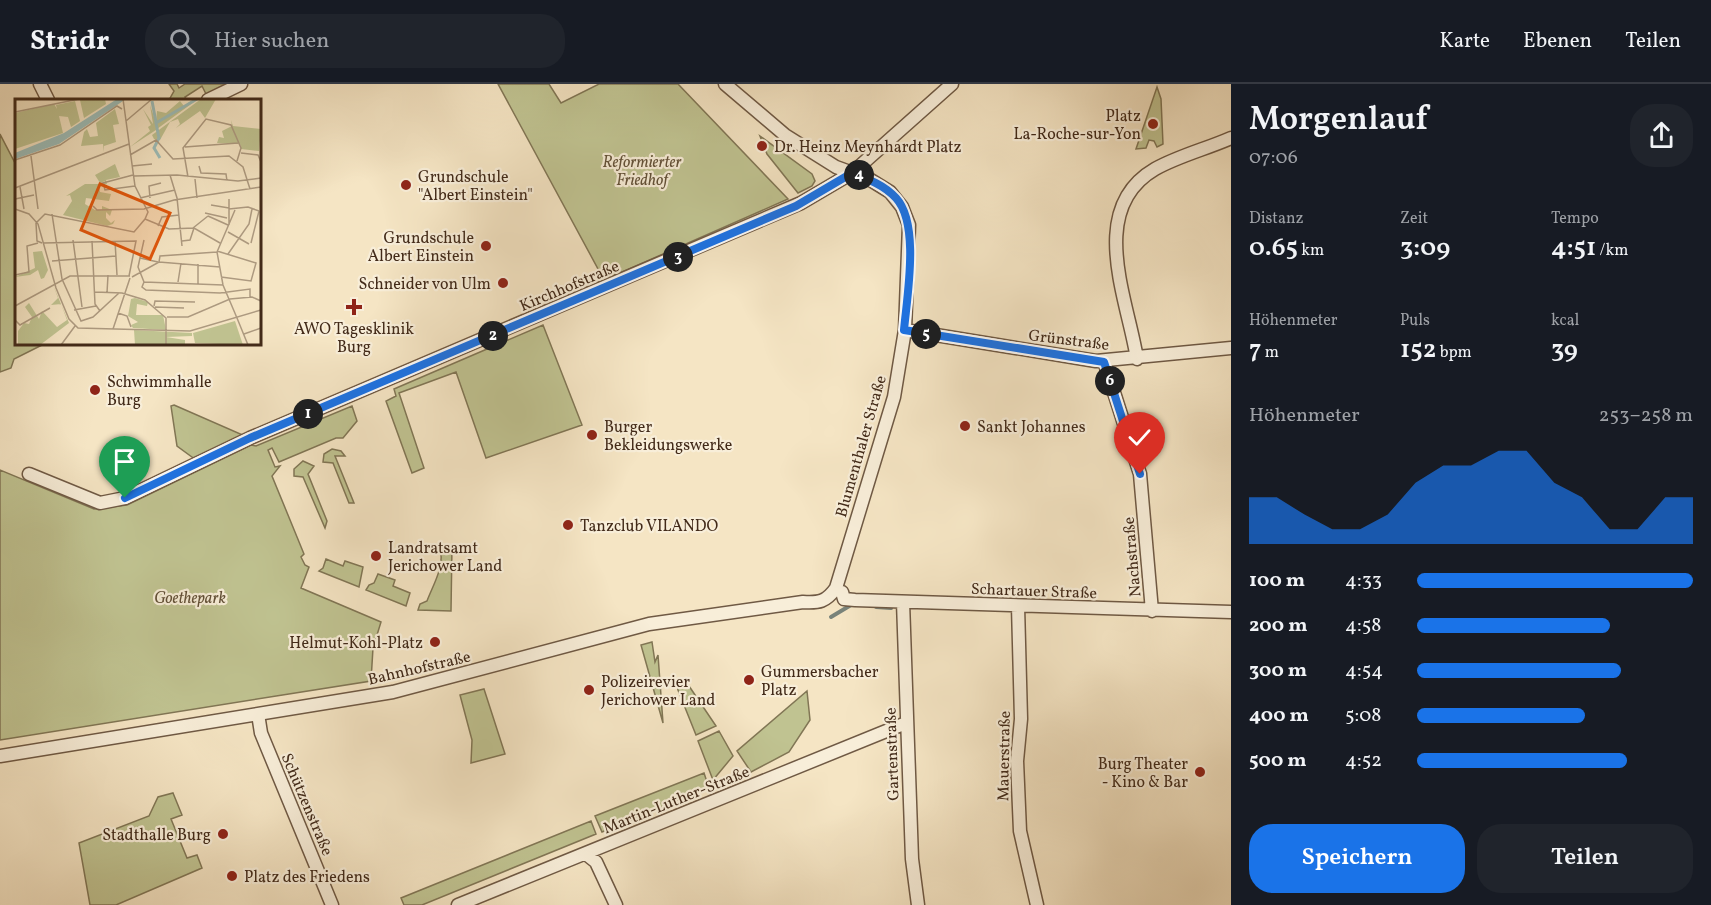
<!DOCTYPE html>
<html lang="de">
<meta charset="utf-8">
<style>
body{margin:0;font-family:Vollkorn,serif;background:#20242c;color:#f1f3f6;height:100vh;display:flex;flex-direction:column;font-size:22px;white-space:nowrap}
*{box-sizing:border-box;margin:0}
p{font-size:20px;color:#9ea1a6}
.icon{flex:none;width:33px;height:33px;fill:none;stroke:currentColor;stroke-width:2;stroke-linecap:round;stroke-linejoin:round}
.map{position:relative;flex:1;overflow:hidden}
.side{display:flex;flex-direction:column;background:#171b24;width:480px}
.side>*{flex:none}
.pin{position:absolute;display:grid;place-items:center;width:51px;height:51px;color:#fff;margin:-62px -26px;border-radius:50% 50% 50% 0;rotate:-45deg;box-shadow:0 0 6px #0007}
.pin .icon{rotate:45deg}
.km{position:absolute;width:30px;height:30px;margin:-15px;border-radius:50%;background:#222;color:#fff;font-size:16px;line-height:30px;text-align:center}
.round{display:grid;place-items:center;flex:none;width:63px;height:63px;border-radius:24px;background:#20242c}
.head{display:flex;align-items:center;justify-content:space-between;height:102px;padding:0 18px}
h1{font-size:33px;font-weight:600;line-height:45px}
.metrics{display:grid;grid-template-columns:repeat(3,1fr);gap:9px;height:102px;padding:6px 18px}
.metrics div{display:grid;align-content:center}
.metrics b{font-size:26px;font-weight:600}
.metrics small{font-size:16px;font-weight:400}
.metrics p{font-size:16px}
.chart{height:168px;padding:12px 18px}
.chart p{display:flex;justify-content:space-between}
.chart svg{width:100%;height:108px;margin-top:6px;fill:#1a73e8;opacity:.7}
.action{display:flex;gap:12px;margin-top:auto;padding:12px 18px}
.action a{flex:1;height:69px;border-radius:24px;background:#1a73e8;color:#fff;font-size:24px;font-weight:600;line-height:69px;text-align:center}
.action a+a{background:#20242c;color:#f1f3f6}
ul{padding:0 18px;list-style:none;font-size:20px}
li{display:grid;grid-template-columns:96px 72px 1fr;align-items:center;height:45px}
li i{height:15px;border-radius:8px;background:#1a73e8}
header{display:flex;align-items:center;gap:36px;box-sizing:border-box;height:84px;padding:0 30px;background:#171b24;border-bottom:2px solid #363941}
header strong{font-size:28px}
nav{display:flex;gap:33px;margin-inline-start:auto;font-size:21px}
.search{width:420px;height:54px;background:#20242c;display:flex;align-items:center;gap:15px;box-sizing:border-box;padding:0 21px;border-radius:24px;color:#9ea1a6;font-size:22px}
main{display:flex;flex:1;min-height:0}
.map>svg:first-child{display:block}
.green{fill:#c0c391;stroke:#817655;stroke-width:1.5}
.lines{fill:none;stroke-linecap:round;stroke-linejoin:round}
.stream{stroke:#79837a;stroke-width:4}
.street-casing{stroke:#6f5944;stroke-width:15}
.street{stroke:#f8eed9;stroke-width:12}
.route-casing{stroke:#fff;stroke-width:12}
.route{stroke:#1a73e8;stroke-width:8}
.poi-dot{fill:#8f2418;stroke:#f8eed9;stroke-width:2}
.labels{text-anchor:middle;stroke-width:4.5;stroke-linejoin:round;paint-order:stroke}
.poi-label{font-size:16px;fill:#422a19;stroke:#f8eed9;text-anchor:start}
.park-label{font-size:16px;font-style:italic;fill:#625037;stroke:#f8eed9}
.street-label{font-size:16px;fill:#422a19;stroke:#f8eed9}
.inset-river{fill:none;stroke:#9dbeba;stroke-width:3}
.inset-road{fill:none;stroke:#ad9a80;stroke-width:1.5}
.view{fill:#e0570d;fill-opacity:0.15;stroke:#e0570d;stroke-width:3}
.inset-edge{fill:none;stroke:#422a19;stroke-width:3}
</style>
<header>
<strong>Stridr</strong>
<div class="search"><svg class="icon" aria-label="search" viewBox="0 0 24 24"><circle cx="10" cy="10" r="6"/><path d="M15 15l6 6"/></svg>Hier suchen</div>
<nav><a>Karte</a><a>Ebenen</a><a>Teilen</a></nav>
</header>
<main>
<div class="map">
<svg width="1231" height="821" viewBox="0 0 1231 821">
<rect width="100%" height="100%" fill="#f5e5c4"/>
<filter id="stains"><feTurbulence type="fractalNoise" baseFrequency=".00333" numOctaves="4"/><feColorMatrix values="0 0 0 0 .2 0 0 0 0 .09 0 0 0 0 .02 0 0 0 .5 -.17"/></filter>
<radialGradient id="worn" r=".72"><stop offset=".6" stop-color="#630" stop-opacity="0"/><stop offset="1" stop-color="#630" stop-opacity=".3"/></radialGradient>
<path class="green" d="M169,0H177L179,4L185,0H226V2L207,12L202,2L185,13L187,16H169L174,7Z
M498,0H549L561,19L599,0H678L788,115L604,196Z
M1157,3L1161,15L1163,60L1157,63L1154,57L1149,56L1146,64L1136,65Z
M0,50L16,81V260H44L14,275L11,284L0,288Z
M760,52L812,90L815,97L812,102L798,109L767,70Z
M543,241L582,341L486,374L456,288L399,309L424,384L412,389L386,317L396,312L394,305Z
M174,321L245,352L196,376L177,362L171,322Z
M352,322L357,337L343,354H336L279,378L272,364L268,366L275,383L280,382L272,392L304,470L301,473L305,481L309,483L301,504L381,538L373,564L371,597L0,656V386L94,425L127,421L251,361L256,362Z
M332,365L341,367L345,372H335L354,419H349L333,379L323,378L324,370Z
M303,377L314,382L308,390L327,437L325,444L303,393L294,392V385Z
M452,462L451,527L418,526L420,520L427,517C433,501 445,482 440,465Z
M326,475L343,482L345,477L363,483L359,503L319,487L323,484Z
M378,490L395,496L393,502L410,509L406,522L366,506L369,501L374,499Z
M652,558L655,578L658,571L663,639L641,561Z
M681,600L689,602L716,642L696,651L678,606L677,601Z
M484,605L505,670L471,679L472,656L460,611Z
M807,607L810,636L789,668L751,688L737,667Z
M719,647L733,672L713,696L698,657Z
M704,689L709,704L602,748L595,732Z
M173,709L182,731L171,735L187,774L197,771L202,784L116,821H90L79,759L149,732L158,713Z
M591,737L596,750L422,821H404L401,814Z"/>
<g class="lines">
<path class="stream" d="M876,523L891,524
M831,533L851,521"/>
<defs>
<path id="street" d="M40,0L48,16
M208,16L241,0
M905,246L1096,277L1231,264
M1137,275C1128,216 1086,125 1155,85C1178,72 1206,65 1231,54
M1104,277L1140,390L1152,527
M29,390L100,419L125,414L250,354L801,119L852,89L952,0
M842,508L844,515L855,516L1231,528
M903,518L912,775L918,821
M1018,522L1021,635L1017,677L1020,747L1037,821
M258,630L261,649L332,821
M0,672L393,608L649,540L803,518C819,519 826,518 836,504L894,313L905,246L909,141L902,123L890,108L869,95L836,83L785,51L725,0
M586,770L596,778L616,821
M458,821L906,639"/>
</defs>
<use href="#street" class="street-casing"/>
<use href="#street" class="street"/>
</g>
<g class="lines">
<defs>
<path id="route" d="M125,414L250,354L796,122L852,89C868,95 884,101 896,114C920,140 907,212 904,246L1104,278L1140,390"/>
</defs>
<use href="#route" class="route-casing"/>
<use href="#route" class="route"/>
</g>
<g class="poi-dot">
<circle cx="1153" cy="40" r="6"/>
<circle cx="762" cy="62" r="6"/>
<circle cx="406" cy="101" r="6"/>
<circle cx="486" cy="162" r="6"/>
<circle cx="503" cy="199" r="6"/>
<path d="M351 214h6v6h6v6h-6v6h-6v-6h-6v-6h6z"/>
<circle cx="95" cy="306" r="6"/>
<circle cx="965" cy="342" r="6"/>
<circle cx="592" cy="351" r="6"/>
<circle cx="568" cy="441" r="6"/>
<circle cx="376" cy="472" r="6"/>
<circle cx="435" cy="558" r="6"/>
<circle cx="749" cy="596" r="6"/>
<circle cx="589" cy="606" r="6"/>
<circle cx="1200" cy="688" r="6"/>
<circle cx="223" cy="750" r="6"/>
<circle cx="232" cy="792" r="6"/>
</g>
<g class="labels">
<g class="poi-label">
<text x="1141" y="37" text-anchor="end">Platz<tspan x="1141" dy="18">La-Roche-sur-Yon</tspan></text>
<text x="774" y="68">Dr. Heinz Meynhardt Platz</text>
<text x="418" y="98">Grundschule<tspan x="418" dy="18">"Albert Einstein"</tspan></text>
<text x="474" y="159" text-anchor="end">Grundschule<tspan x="474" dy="18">Albert Einstein</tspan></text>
<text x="491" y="205" text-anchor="end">Schneider von Ulm</text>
<text x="354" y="250" text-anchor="middle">AWO Tagesklinik<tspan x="354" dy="18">Burg</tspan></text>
<text x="107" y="303">Schwimmhalle<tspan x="107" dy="18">Burg</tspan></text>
<text x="604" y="348">Burger<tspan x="604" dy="18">Bekleidungswerke</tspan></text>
<text x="977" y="348">Sankt Johannes</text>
<text x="580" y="447">Tanzclub VILANDO</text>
<text x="388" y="469">Landratsamt<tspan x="388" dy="18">Jerichower Land</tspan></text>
<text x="423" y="564" text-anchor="end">Helmut-Kohl-Platz</text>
<text x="761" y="593">Gummersbacher<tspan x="761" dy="18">Platz</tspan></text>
<text x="601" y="603">Polizeirevier<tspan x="601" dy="18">Jerichower Land</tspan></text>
<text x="1188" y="685" text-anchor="end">Burg Theater<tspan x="1188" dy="18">- Kino &amp; Bar</tspan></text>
<text x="211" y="756" text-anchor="end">Stadthalle Burg</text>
<text x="244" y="798">Platz des Friedens</text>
</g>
<g class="park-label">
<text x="642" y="83">Reformierter<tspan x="642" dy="18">Friedhof</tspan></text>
<text x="190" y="519">Goethepark</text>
</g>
<g class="street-label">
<text transform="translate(569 201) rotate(-23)" y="6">Kirchhofstraße</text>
<text transform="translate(1069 255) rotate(7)" y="6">Grünstraße</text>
<text transform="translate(860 362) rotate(-74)" y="6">Blumenthaler Straße</text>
<text transform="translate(1131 473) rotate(-95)" y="6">Nachstraße</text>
<text transform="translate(1034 506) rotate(2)" y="6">Schartauer Straße</text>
<text transform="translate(419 583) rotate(-13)" y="6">Bahnhofstraße</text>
<text transform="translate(891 670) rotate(-92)" y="6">Gartenstraße</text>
<text transform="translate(1003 672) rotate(-89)" y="6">Mauerstraße</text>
<text transform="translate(676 715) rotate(-22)" y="6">Martin-Luther-Straße</text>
<text transform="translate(308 720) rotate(67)" y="6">Schützenstraße</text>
</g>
</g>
<g transform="translate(15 15)">
<rect width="246" height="246" fill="#f5e5c4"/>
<path d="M90,0L91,5L69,19L65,1ZM179,0H183L142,30L141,24V31L115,48L135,32L133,28L136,26L128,10L138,25L135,6L141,24L142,12L151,14L165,2L169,7ZM186,0H201L190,19L185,12L161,29L165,25L163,20L155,23L145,41L139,40L137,36ZM60,2L65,22L56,28L53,18L44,17L48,34L0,50V14L39,5L42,10L41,6ZM100,10L104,25L98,26L101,43L89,47V53L88,45L66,47L69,33L72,30L75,38L83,37L81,24ZM216,21L218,27L246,30L244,52L226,50L225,45L202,44L204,38L209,39L207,32L217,27ZM100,65L105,78L91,81L92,85L88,86L90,82L85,84L80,76ZM70,85H84L85,93L96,95L94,102L71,99L70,105L80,111H87V107L97,111L95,117L91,113V119L96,124L100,121L98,125L92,127L48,116L57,102L55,96L51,97ZM27,152L33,171L29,179L26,180L23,171L15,176L0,178L20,169L18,153ZM38,186L54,224L25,246H3V232L9,224L14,225L17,218L10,208L14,204L24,220L27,212L42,228L52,221L46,205L36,206L43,199ZM120,199L133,203L132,207L122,205L121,216H148L151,231L118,229L116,226L123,223L113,217L116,200ZM220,222L228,246L180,244L178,234ZM119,231L177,234V237L151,238L170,241V245L120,246Z" fill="#c0c391"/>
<path d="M102,0H111L44,45L0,60V54L49,34Z" fill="#9dbeba"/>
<path class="inset-river" d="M137,2L141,23M145,59L139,49L144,39L141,24L182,0"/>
<path class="inset-road" d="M0,13L64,0M111,22L137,0M170,48L223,44M226,54L243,56L246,63M115,56L141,41L158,60L214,57L228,68L235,90M16,57L23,110M0,61L45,46L102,7L107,10M117,67L137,65M184,67L186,74L211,75L212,82M155,76L162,99L167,147M119,77L162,76L223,82L246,79M173,78L168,49L191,20L216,26L226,49L222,62M180,80L182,99M88,83L90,91L120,87M84,85L118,76M5,88L9,110M0,89L114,45M125,99L160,91M135,99L134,87L146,84M0,100L19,96M196,106L214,109M78,107L82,111L129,110L159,101L246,88M0,110L14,115L23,125L41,189L54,220L63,229L175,232L246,211M214,110L233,108L244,112M220,111L202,153L208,186L222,219M190,114L212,119M37,115L47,180L66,222L78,218L104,194M193,117L213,126M130,120L154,130L179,129L205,144M214,126V100M143,127L147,118L164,116M178,129L193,117M213,133L234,145M58,141L67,208M77,142L80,205L85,212M100,142L102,176M167,142L175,141L179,129M27,144L22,142L21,124L30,115L119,133L130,120L133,113L120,87L108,0M28,144L121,142L114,177M236,144L244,112M202,152L241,164L236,182L206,178M213,155L234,125L237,110M125,159L143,163M37,162L101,157M144,163L145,157L202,153M0,176L14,173L12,147L23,144M117,178L144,163L205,168M129,183L127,188L131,191L205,194L235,190V198M129,183L208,186M129,183L123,168L129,141M163,183L166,164M183,185V165M80,193L107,194L130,201L151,219V246M92,194L93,176M0,207L55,177H115M139,207L140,202L180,203M140,208L169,209M59,211L81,207M103,214L112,217L116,228M152,218H173L215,200L237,198L246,202M222,219L233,246M0,221L5,226L35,209M98,230L115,179M229,235L246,229M46,246L60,227"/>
<path class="view" d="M85,85L155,114L135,160L66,131Z"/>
<rect width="246" height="246" class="inset-edge"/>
</g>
<rect width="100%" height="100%" filter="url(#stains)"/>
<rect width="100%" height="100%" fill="url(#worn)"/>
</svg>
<div class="pin" style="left:125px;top:414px;background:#1e9e55"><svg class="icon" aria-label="arrive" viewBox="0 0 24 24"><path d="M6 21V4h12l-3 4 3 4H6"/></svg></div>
<div class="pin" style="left:1140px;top:390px;background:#d93025"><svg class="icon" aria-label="check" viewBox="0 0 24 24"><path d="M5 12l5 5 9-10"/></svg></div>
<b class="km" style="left:308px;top:330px">1</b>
<b class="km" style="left:493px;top:252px">2</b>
<b class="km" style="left:678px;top:173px">3</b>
<b class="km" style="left:859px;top:91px">4</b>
<b class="km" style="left:926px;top:250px">5</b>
<b class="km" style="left:1110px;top:297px">6</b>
</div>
<section class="side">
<div class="head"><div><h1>Morgenlauf</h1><p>07:06</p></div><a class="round"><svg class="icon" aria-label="share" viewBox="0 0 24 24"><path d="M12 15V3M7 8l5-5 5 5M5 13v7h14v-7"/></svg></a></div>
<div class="metrics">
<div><p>Distanz</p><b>0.65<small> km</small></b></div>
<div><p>Zeit</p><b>3:09</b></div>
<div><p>Tempo</p><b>4:51<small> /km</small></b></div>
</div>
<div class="metrics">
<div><p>Höhenmeter</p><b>7<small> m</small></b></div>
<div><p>Puls</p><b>152<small> bpm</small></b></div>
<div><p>kcal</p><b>39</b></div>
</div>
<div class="chart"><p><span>Höhenmeter</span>253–258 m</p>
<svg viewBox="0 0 160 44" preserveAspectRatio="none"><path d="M0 44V25L10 25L20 32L30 38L40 38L50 32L60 19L70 12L80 12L90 6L100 6L110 19L120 25L130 38L140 38L150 25L160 25V44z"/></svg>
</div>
<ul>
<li><b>100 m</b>4:33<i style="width:100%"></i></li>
<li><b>200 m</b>4:58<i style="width:70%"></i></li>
<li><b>300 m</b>4:54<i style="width:74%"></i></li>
<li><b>400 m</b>5:08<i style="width:61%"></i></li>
<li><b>500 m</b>4:52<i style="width:76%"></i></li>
</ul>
<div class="action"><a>Speichern</a><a>Teilen</a></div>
</section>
</main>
